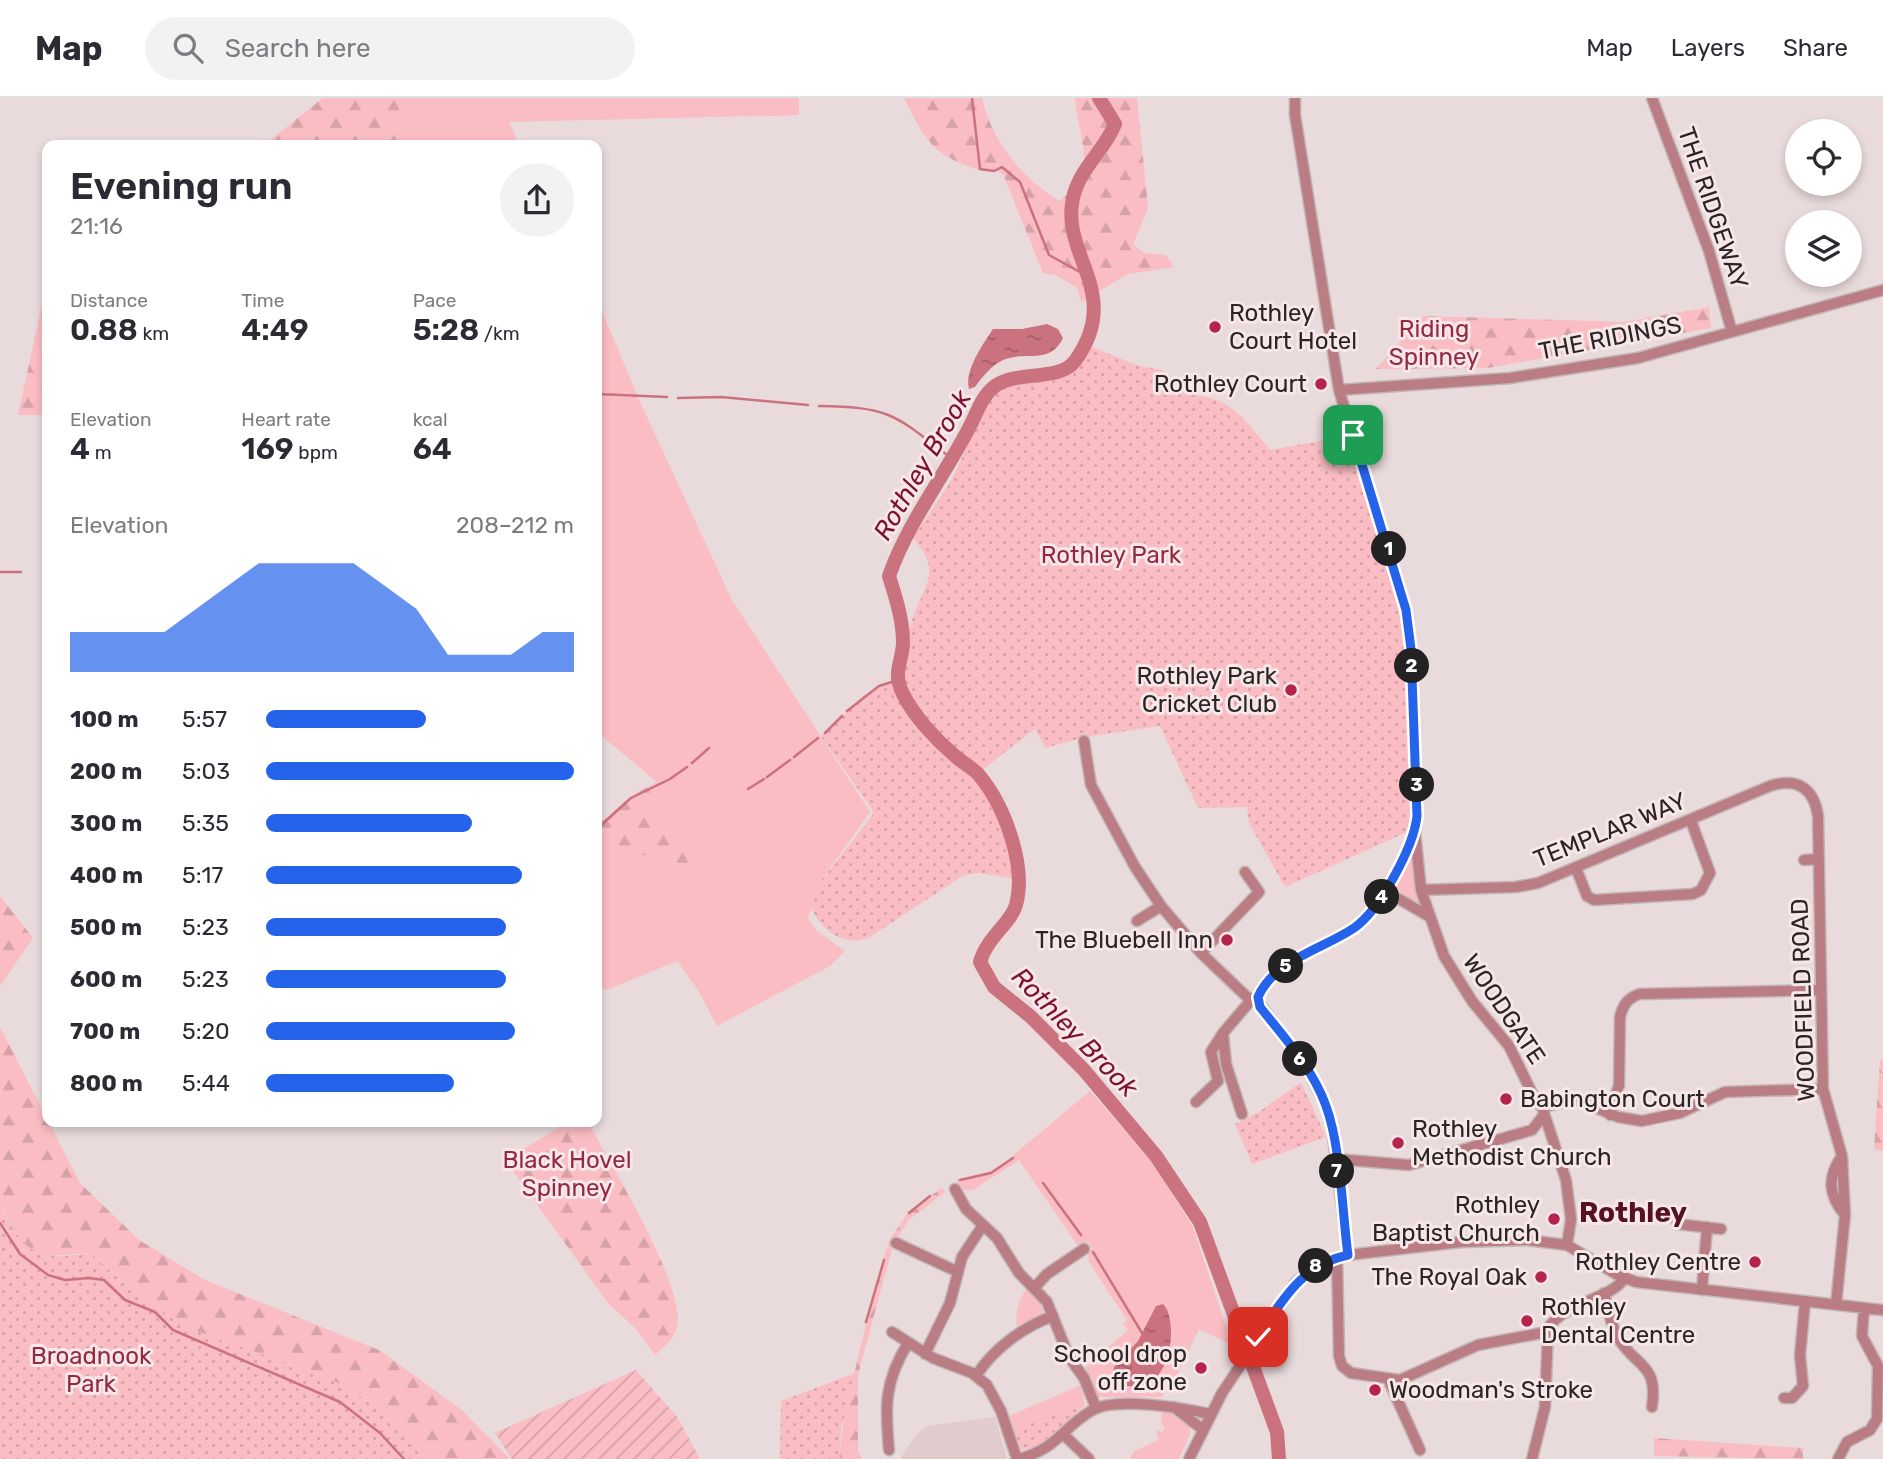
<!DOCTYPE html>
<meta charset="utf-8">
<style>
body{margin:0;font-family:Rubik,sans-serif;background:#f2f2f3;color:#2b2b33;height:100vh;display:flex;flex-direction:column;font-size:26px;white-space:nowrap}
*{box-sizing:border-box;margin:0}
p{font-size:23px;color:#7c7c81}
.icon{flex:none;width:38px;height:38px;fill:none;stroke:currentColor;stroke-width:2;stroke-linecap:round;stroke-linejoin:round}
.map{position:relative;flex:1;overflow:hidden}
.drawer{position:absolute;left:42px;top:42px;width:560px;height:987px;display:flex;flex-direction:column;background:#fff;border-radius:14px;box-shadow:0 4px 10px #0003}
.drawer>*{flex:none}
.fabs{position:absolute;left:1785px;top:21px;display:grid;gap:14px}
.fabs a{display:grid;place-items:center;width:77px;height:77px;border-radius:50%;background:#fff;box-shadow:0 4px 10px #0003;font-size:35px}
.pin{position:absolute;display:grid;place-items:center;width:60px;height:60px;color:#fff;margin:-30px;border-radius:14px;box-shadow:0 4px 10px #0006}
.km{position:absolute;width:35px;height:35px;margin:-18px;border-radius:50%;background:#222;color:#fff;font-size:19px;line-height:35px;text-align:center}
.round{display:grid;place-items:center;flex:none;width:74px;height:74px;border-radius:37px;background:#f2f2f3}
.summary{display:flex;align-items:center;justify-content:space-between;height:119px;padding:0 28px}
h1{font-size:38px;font-weight:600;line-height:52px}
.metrics{display:grid;grid-template-columns:repeat(3,1fr);gap:10px;height:119px;padding:7px 28px}
.metrics div{display:grid;align-content:center}
.metrics b{font-size:30px;font-weight:600}
.metrics small{font-size:19px;font-weight:400}
.metrics p{font-size:19px}
.chart{height:196px;padding:14px 28px}
.chart p{display:flex;justify-content:space-between}
.chart svg{width:100%;height:126px;margin-top:7px;fill:#2563eb;opacity:.7}
ul{padding:0 28px;list-style:none;font-size:23px}
li{display:grid;grid-template-columns:112px 84px 1fr;align-items:center;height:52px}
li i{height:18px;border-radius:9px;background:#2563eb}
header{display:flex;align-items:center;gap:42px;box-sizing:border-box;height:98px;padding:0 35px;background:#fff;border-bottom:2px solid #e1e1e2}
header strong{font-size:33px}
nav{display:flex;gap:38px;margin-inline-start:auto;font-size:24px}
.search{width:490px;height:63px;background:#f2f2f3;display:flex;align-items:center;gap:18px;box-sizing:border-box;padding:0 24px;border-radius:38px;color:#7c7c81;font-size:26px}
.map>svg:first-child{display:block}
.built{fill:#e2cbcd}
.grass{fill:#fabdc3}
.forest{fill:url(#forest-firs)}
.park{fill:url(#park-dots)}
.garden{fill:url(#garden-furrows)}
.water{fill:url(#water-ripples)}
.lines{fill:none;stroke-linecap:round;stroke-linejoin:round}
.stream{stroke:#ca727e;stroke-width:2.5}
.river{stroke:#ca727e;stroke-width:14}
.minor-casing{stroke:#c3b6b7;stroke-width:13}
.minor{stroke:#ba7d84;stroke-width:10}
.route-casing{stroke:#fff;stroke-width:14}
.route{stroke:#2563eb;stroke-width:9}
.poi-dot{fill:#b5244b;stroke:#f7e7e8;stroke-width:2.5}
.labels{text-anchor:middle;stroke-width:6;stroke-linejoin:round;paint-order:stroke}
.street-label{font-size:24px;fill:#2b2525;stroke:#f7e7e8}
.poi-label{font-size:24px;fill:#2b2525;stroke:#f7e7e8;text-anchor:end}
.park-label{font-size:24px;fill:#932a41;stroke:#f7e7e8}
.water-label{font-size:26px;font-style:italic;fill:#7d1130;stroke:#f7e7e8}
.quarter-label{font-size:28px;font-weight:bold;fill:#561122;stroke:#f7e7e8}
</style>
<header>
<strong>Map</strong>
<div class="search"><svg class="icon" aria-label="search" viewBox="0 0 24 24"><circle cx="10" cy="10" r="6"/><path d="M15 15l6 6"/></svg>Search here</div>
<nav><a>Map</a><a>Layers</a><a>Share</a></nav>
</header>
<div class="map">
<svg width="1883" height="1361" viewBox="0 0 1883 1361">
<defs>
<pattern id="forest-firs" width="22" height="20" patternUnits="userSpaceOnUse" patternTransform="scale(1.75)"><rect width="22" height="20" fill="#fabdc3"/><path d="M5 1l3.5 6h-7zM16 11l3.5 6h-7z" fill="#d6a2a7"/></pattern>
<pattern id="park-dots" width="8" height="8" patternUnits="userSpaceOnUse" patternTransform="scale(1.75)"><rect width="8" height="8" fill="#fabdc3"/><path d="M2 2h.1M6 6h.1" fill="none" stroke="#d6a2a7" stroke-width="1.8" stroke-linecap="round"/></pattern>
<pattern id="garden-furrows" width="10" height="10" patternUnits="userSpaceOnUse" patternTransform="scale(1.75)"><rect width="10" height="10" fill="#fabdc3"/><path d="M-1 1l2-2M0 10L10 0M9 11l2-2" fill="none" stroke="#d6a2a7"/></pattern>
<pattern id="water-ripples" width="26" height="14" patternUnits="userSpaceOnUse" patternTransform="scale(1.75)"><rect width="26" height="14" fill="#ca727e"/><path d="M2 4q2-2 4 0t4 0M15 11q2-2 4 0t4 0" fill="none" stroke="#a45d67"/></pattern>
</defs>
<rect width="100%" height="100%" fill="#e9dadb"/>
<path class="built" d="M995,1319L1007,1361H900L915,1338L927,1328Z"/>
<path class="grass" d="M351,0H799V17L509,24L519,47H372Z
M597,201L640,304L732,502L870,714L820,784L808,820L816,832L845,853L830,868L717,928L698,892L677,863L607,892L597,888V728L630,699L657,684L597,634Z
M1409,757L1413,759L1420,804L1418,807L1387,796Z
M1090,993L1152,1063L1193,1129L1232,1247L1199,1231L1173,1286L1165,1292L1162,1299H1098L1084,1271L1128,1232L1123,1226L1127,1222L1089,1164L1088,1155L1092,1150L1087,1143L1078,1148L1019,1062L973,1092H964L956,1082L990,1073L1004,1065Z
M1027,1191L1038,1202L1044,1215L1018,1231C1013,1221 1019,1199 1027,1191Z
M1081,1287L1085,1308C1064,1322 1047,1348 1022,1352L1009,1318Z
M1162,1312L1175,1315L1189,1328L1190,1336L1179,1361H1130L1134,1353L1159,1342L1156,1332L1162,1334L1165,1330L1161,1324Z"/>
<path class="forest" d="M323,0H395L411,47H264Z
M904,0H982C992,44 1022,80 1059,103C1101,75 1078,41 1075,0H1137L1148,110L1133,147L1145,155L1166,157L1174,169L1128,176L1081,204L1077,190L1056,177L1043,175L1003,76C994,70 985,75 976,71C931,56 925,41 904,0Z
M42,206L47,207V317H18Z
M1709,209L1711,230L1488,270L1376,271L1423,218L1624,224Z
M665,679L672,688L654,705L698,770L606,748L597,752V728L630,699Z
M0,798L33,840L0,888Z
M0,929L80,1085L139,1142L205,1182L379,1252L462,1312L510,1361H424L409,1338L373,1306L329,1280L185,1229L133,1193L90,1155L48,1158L32,1154L22,1147L0,1106Z
M1880,962L1883,963V1053L1874,1051Z
M568,1024H588C609,1064 686,1188 677,1228C675,1240 664,1249 655,1257L636,1231L608,1205L505,1062Z
M942,1090L945,1094L908,1123L893,1147L858,1277V1352L862,1361H839L844,1318L875,1188L889,1143L909,1113Z
M1654,1340L1803,1350V1361L1654,1358Z"/>
<path class="park" d="M1090,248L1136,267L1162,272C1179,304 1197,292 1223,305C1241,314 1257,337 1270,352L1348,338L1392,473L1405,529L1413,708L1409,733L1285,789L1249,725L1247,709L1198,710L1160,628L1086,639L1045,650L1035,631L978,675C994,702 1022,749 1017,781L979,775L964,777L867,841C841,847 823,833 811,810L820,784L872,718L873,713L821,638L863,598L902,578C902,560 908,532 915,514C928,482 940,472 913,440C926,419 942,399 954,377C969,351 974,312 999,293C1033,269 1063,298 1090,248Z
M1301,984L1326,1039L1252,1066L1235,1026L1259,1014Z
M0,1106C22,1154 36,1164 90,1155L133,1193L185,1229L329,1280L373,1306L409,1338L424,1361H0Z
M855,1275L841,1331L839,1361H780L781,1303Z
M1075,1308L1078,1313C1060,1324 1045,1352 1021,1351L1014,1331Z"/>
<path class="garden" d="M636,1272L678,1320L700,1361H512L495,1335Z"/>
<path class="water" d="M1047,226L1058,231L1063,240C1049,268 1027,252 1003,262C992,267 982,279 975,289L969,291C964,273 983,246 993,231H1022Z
M1163,1206C1181,1223 1170,1310 1117,1284L1113,1276L1114,1269L1138,1243L1156,1208Z"/>
<g class="lines">
<path class="stream" d="M972,0L980,71L994,73L1002,69L1020,84L1049,157L1089,179
M597,296L667,299
M678,300L721,299L808,307
M819,308C891,309 895,317 951,360
M0,474H21
M847,613L879,588L898,582
M825,635L842,618
M794,659L818,640
M692,665L709,650
M767,679L790,662
M748,691L764,681
M597,731L631,700L670,681L687,669
M960,1082L991,1075L1013,1060
M1043,1085L1081,1137
M909,1115L930,1098
M0,1125L20,1156L48,1177L65,1182L89,1180L104,1182L125,1202L155,1214L173,1232L340,1304L380,1335L404,1361
M1093,1154L1142,1235
M866,1224L884,1162"/>
<path class="river" d="M1099,0L1115,26C1105,52 1079,71 1073,100C1060,157 1124,195 1075,263C1059,284 1018,272 995,288C981,299 978,313 970,328C944,379 908,424 889,478C896,501 903,521 903,545C902,566 892,574 903,596C914,618 935,641 954,657C961,664 973,670 979,677C1004,707 1027,767 1016,807C1011,825 987,839 980,864L994,889L1031,919L1084,972L1156,1058L1200,1124L1277,1334L1279,1361"/>
<defs>
<path id="minor" d="M1652,0L1709,153L1732,234
M1339,292L1510,280L1638,260L1883,192
M1084,643L1091,687L1135,769L1161,808L1201,855L1247,899L1257,902L1309,975L1326,1007L1332,1030L1348,1157
M1415,734L1421,792L1444,858L1472,903L1509,948L1536,1003L1542,1009L1566,1082L1571,1121L1567,1147
M1804,762L1819,761
M1576,770L1587,798L1594,802L1693,796L1701,792L1710,775L1691,723
M1421,792L1516,789L1538,785L1770,688C1798,679 1814,691 1818,718L1823,991L1842,1058L1845,1117L1836,1207
M1379,803L1399,801L1428,818
M1137,823L1161,808
M1201,855L1259,794L1245,774
M1257,902C1265,865 1333,847 1359,826C1382,808 1414,746 1417,718L1411,551L1406,512L1339,292L1295,17V0
M1196,1004L1218,983L1211,954L1223,935
M1542,1009L1577,1002L1618,1019L1642,1023L1680,1015L1725,994L1823,991
M1242,1016L1226,966L1223,935L1252,901
M1610,1017L1619,987L1620,919C1623,907 1627,901 1639,896L1821,892
M1842,1058C1827,1079 1828,1097 1845,1117
M1336,1061L1409,1067L1532,1032L1543,1018
M955,1091L966,1111L997,1140L1019,1175L1047,1204L1069,1259L1084,1280L1096,1310
M1677,1126L1721,1131
M896,1145L958,1174
M1337,1160L1339,1258L1342,1268L1351,1275L1400,1282L1478,1247L1547,1234
M1034,1190L1047,1176L1084,1151
M1702,1192L1707,1129
M1604,1195C1608,1210 1611,1230 1620,1243C1638,1270 1658,1266 1652,1309
M892,1234L933,1260L972,1275L987,1287L1001,1313L1017,1361
M925,1256L950,1205L962,1159L983,1127
M976,1278C993,1251 1023,1229 1053,1218
M1388,1281L1420,1352
M1784,1300H1792L1803,1288L1800,1257L1805,1204
M1174,1309L1202,1331
M1064,1337L1089,1361
M889,1352C885,1309 884,1284 908,1245
M1019,1361C1058,1350 1061,1331 1091,1313C1114,1298 1183,1310 1210,1316
M1189,1361L1222,1295L1296,1184L1313,1170L1348,1157L1461,1144L1527,1142L1567,1147L1616,1176L1636,1184L1883,1212
M1532,1361L1545,1309L1548,1230C1567,1203 1614,1200 1624,1180
M1838,1361L1847,1344L1870,1332L1877,1321L1878,1268L1862,1238L1864,1210"/>
</defs>
<use href="#minor" class="minor-casing"/>
<use href="#minor" class="minor"/>
</g>
<g class="lines">
<defs>
<path id="route" d="M1258,1239C1283,1201 1302,1167 1348,1157C1342,1113 1341,1049 1326,1008C1313,971 1284,939 1260,909L1258,899C1274,862 1323,851 1354,830C1380,812 1414,748 1417,718L1411,551L1406,512L1353,337"/>
</defs>
<use href="#route" class="route-casing"/>
<use href="#route" class="route"/>
</g>
<g class="poi-dot">
<circle cx="1215" cy="229" r="7"/>
<circle cx="1321" cy="286" r="7"/>
<circle cx="1291" cy="592" r="7"/>
<circle cx="1227" cy="842" r="7"/>
<circle cx="1506" cy="1001" r="7"/>
<circle cx="1398" cy="1045" r="7"/>
<circle cx="1554" cy="1121" r="7"/>
<circle cx="1755" cy="1164" r="7"/>
<circle cx="1541" cy="1179" r="7"/>
<circle cx="1527" cy="1223" r="7"/>
<circle cx="1201" cy="1270" r="7"/>
<circle cx="1375" cy="1292" r="7"/>
</g>
<g class="labels">
<g class="street-label">
<text transform="translate(1713 110) rotate(71)" y="8">THE RIDGEWAY</text>
<text transform="translate(1610 240) rotate(-11)" y="8">THE RIDINGS</text>
<text transform="translate(1610 732) rotate(-22)" y="8">TEMPLAR WAY</text>
<text transform="translate(1803 902) rotate(-92)" y="8">WOODFIELD ROAD</text>
<text transform="translate(1504 911) rotate(56)" y="8">WOODGATE</text>
</g>
<g class="poi-label">
<text x="1229" y="223" text-anchor="start">Rothley<tspan x="1229" dy="28">Court Hotel</tspan></text>
<text x="1307" y="294">Rothley Court</text>
<text x="1277" y="586">Rothley Park<tspan x="1277" dy="28">Cricket Club</tspan></text>
<text x="1213" y="850">The Bluebell Inn</text>
<text x="1520" y="1009" text-anchor="start">Babington Court</text>
<text x="1412" y="1039" text-anchor="start">Rothley<tspan x="1412" dy="28">Methodist Church</tspan></text>
<text x="1540" y="1115">Rothley<tspan x="1540" dy="28">Baptist Church</tspan></text>
<text x="1741" y="1172">Rothley Centre</text>
<text x="1527" y="1187">The Royal Oak</text>
<text x="1541" y="1217" text-anchor="start">Rothley<tspan x="1541" dy="28">Dental Centre</tspan></text>
<text x="1187" y="1264">School drop<tspan x="1187" dy="28">off zone</tspan></text>
<text x="1389" y="1300" text-anchor="start">Woodman's Stroke</text>
</g>
<g class="park-label">
<text x="1434" y="239">Riding<tspan x="1434" dy="28">Spinney</tspan></text>
<text x="1111" y="465">Rothley Park</text>
<text x="567" y="1070">Black Hovel<tspan x="567" dy="28">Spinney</tspan></text>
<text x="91" y="1266">Broadnook<tspan x="91" dy="28">Park</tspan></text>
</g>
<g class="water-label">
<text transform="translate(922 367) rotate(-60)" y="9">Rothley Brook</text>
<text transform="translate(1075 934) rotate(46)" y="9">Rothley Brook</text>
</g>
<g class="quarter-label">
<text x="1633" y="1124">Rothley</text>
</g>
</g>
</svg>
<div class="fabs">
<a><svg class="icon" aria-label="locate" viewBox="0 0 24 24"><circle cx="12" cy="12" r="6"/><path d="M12 2v4M12 18v4M2 12h4M18 12h4"/></svg></a>
<a><svg class="icon" aria-label="layers" viewBox="0 0 24 24"><path d="M12 4l9 5-9 5-9-5zM3 14l9 5 9-5"/></svg></a>
</div>
<div class="pin" style="left:1353px;top:337px;background:#1e9e55"><svg class="icon" aria-label="arrive" viewBox="0 0 24 24"><path d="M6 21V4h12l-3 4 3 4H6"/></svg></div>
<div class="pin" style="left:1258px;top:1239px;background:#d93025"><svg class="icon" aria-label="check" viewBox="0 0 24 24"><path d="M5 12l5 5 9-10"/></svg></div>
<b class="km" style="left:1389px;top:451px">1</b>
<b class="km" style="left:1412px;top:568px">2</b>
<b class="km" style="left:1417px;top:687px">3</b>
<b class="km" style="left:1382px;top:799px">4</b>
<b class="km" style="left:1286px;top:868px">5</b>
<b class="km" style="left:1300px;top:961px">6</b>
<b class="km" style="left:1337px;top:1073px">7</b>
<b class="km" style="left:1316px;top:1168px">8</b>
<section class="drawer">
<div class="summary"><div><h1>Evening run</h1><p>21:16</p></div><a class="round"><svg class="icon" aria-label="share" viewBox="0 0 24 24"><path d="M12 15V3M7 8l5-5 5 5M5 13v7h14v-7"/></svg></a></div>
<div class="metrics">
<div><p>Distance</p><b>0.88<small> km</small></b></div>
<div><p>Time</p><b>4:49</b></div>
<div><p>Pace</p><b>5:28<small> /km</small></b></div>
</div>
<div class="metrics">
<div><p>Elevation</p><b>4<small> m</small></b></div>
<div><p>Heart rate</p><b>169<small> bpm</small></b></div>
<div><p>kcal</p><b>64</b></div>
</div>
<div class="chart"><p><span>Elevation</span>208–212 m</p>
<svg viewBox="0 0 160 44" preserveAspectRatio="none"><path d="M0 44V30L10 30L20 30L30 30L40 22L50 14L60 6L70 6L80 6L90 6L100 14L110 22L120 38L130 38L140 38L150 30L160 30V44z"/></svg>
</div>
<ul>
<li><b>100 m</b>5:57<i style="width:52%"></i></li>
<li><b>200 m</b>5:03<i style="width:100%"></i></li>
<li><b>300 m</b>5:35<i style="width:67%"></i></li>
<li><b>400 m</b>5:17<i style="width:83%"></i></li>
<li><b>500 m</b>5:23<i style="width:78%"></i></li>
<li><b>600 m</b>5:23<i style="width:78%"></i></li>
<li><b>700 m</b>5:20<i style="width:81%"></i></li>
<li><b>800 m</b>5:44<i style="width:61%"></i></li>
</ul>
</section>
</div>
